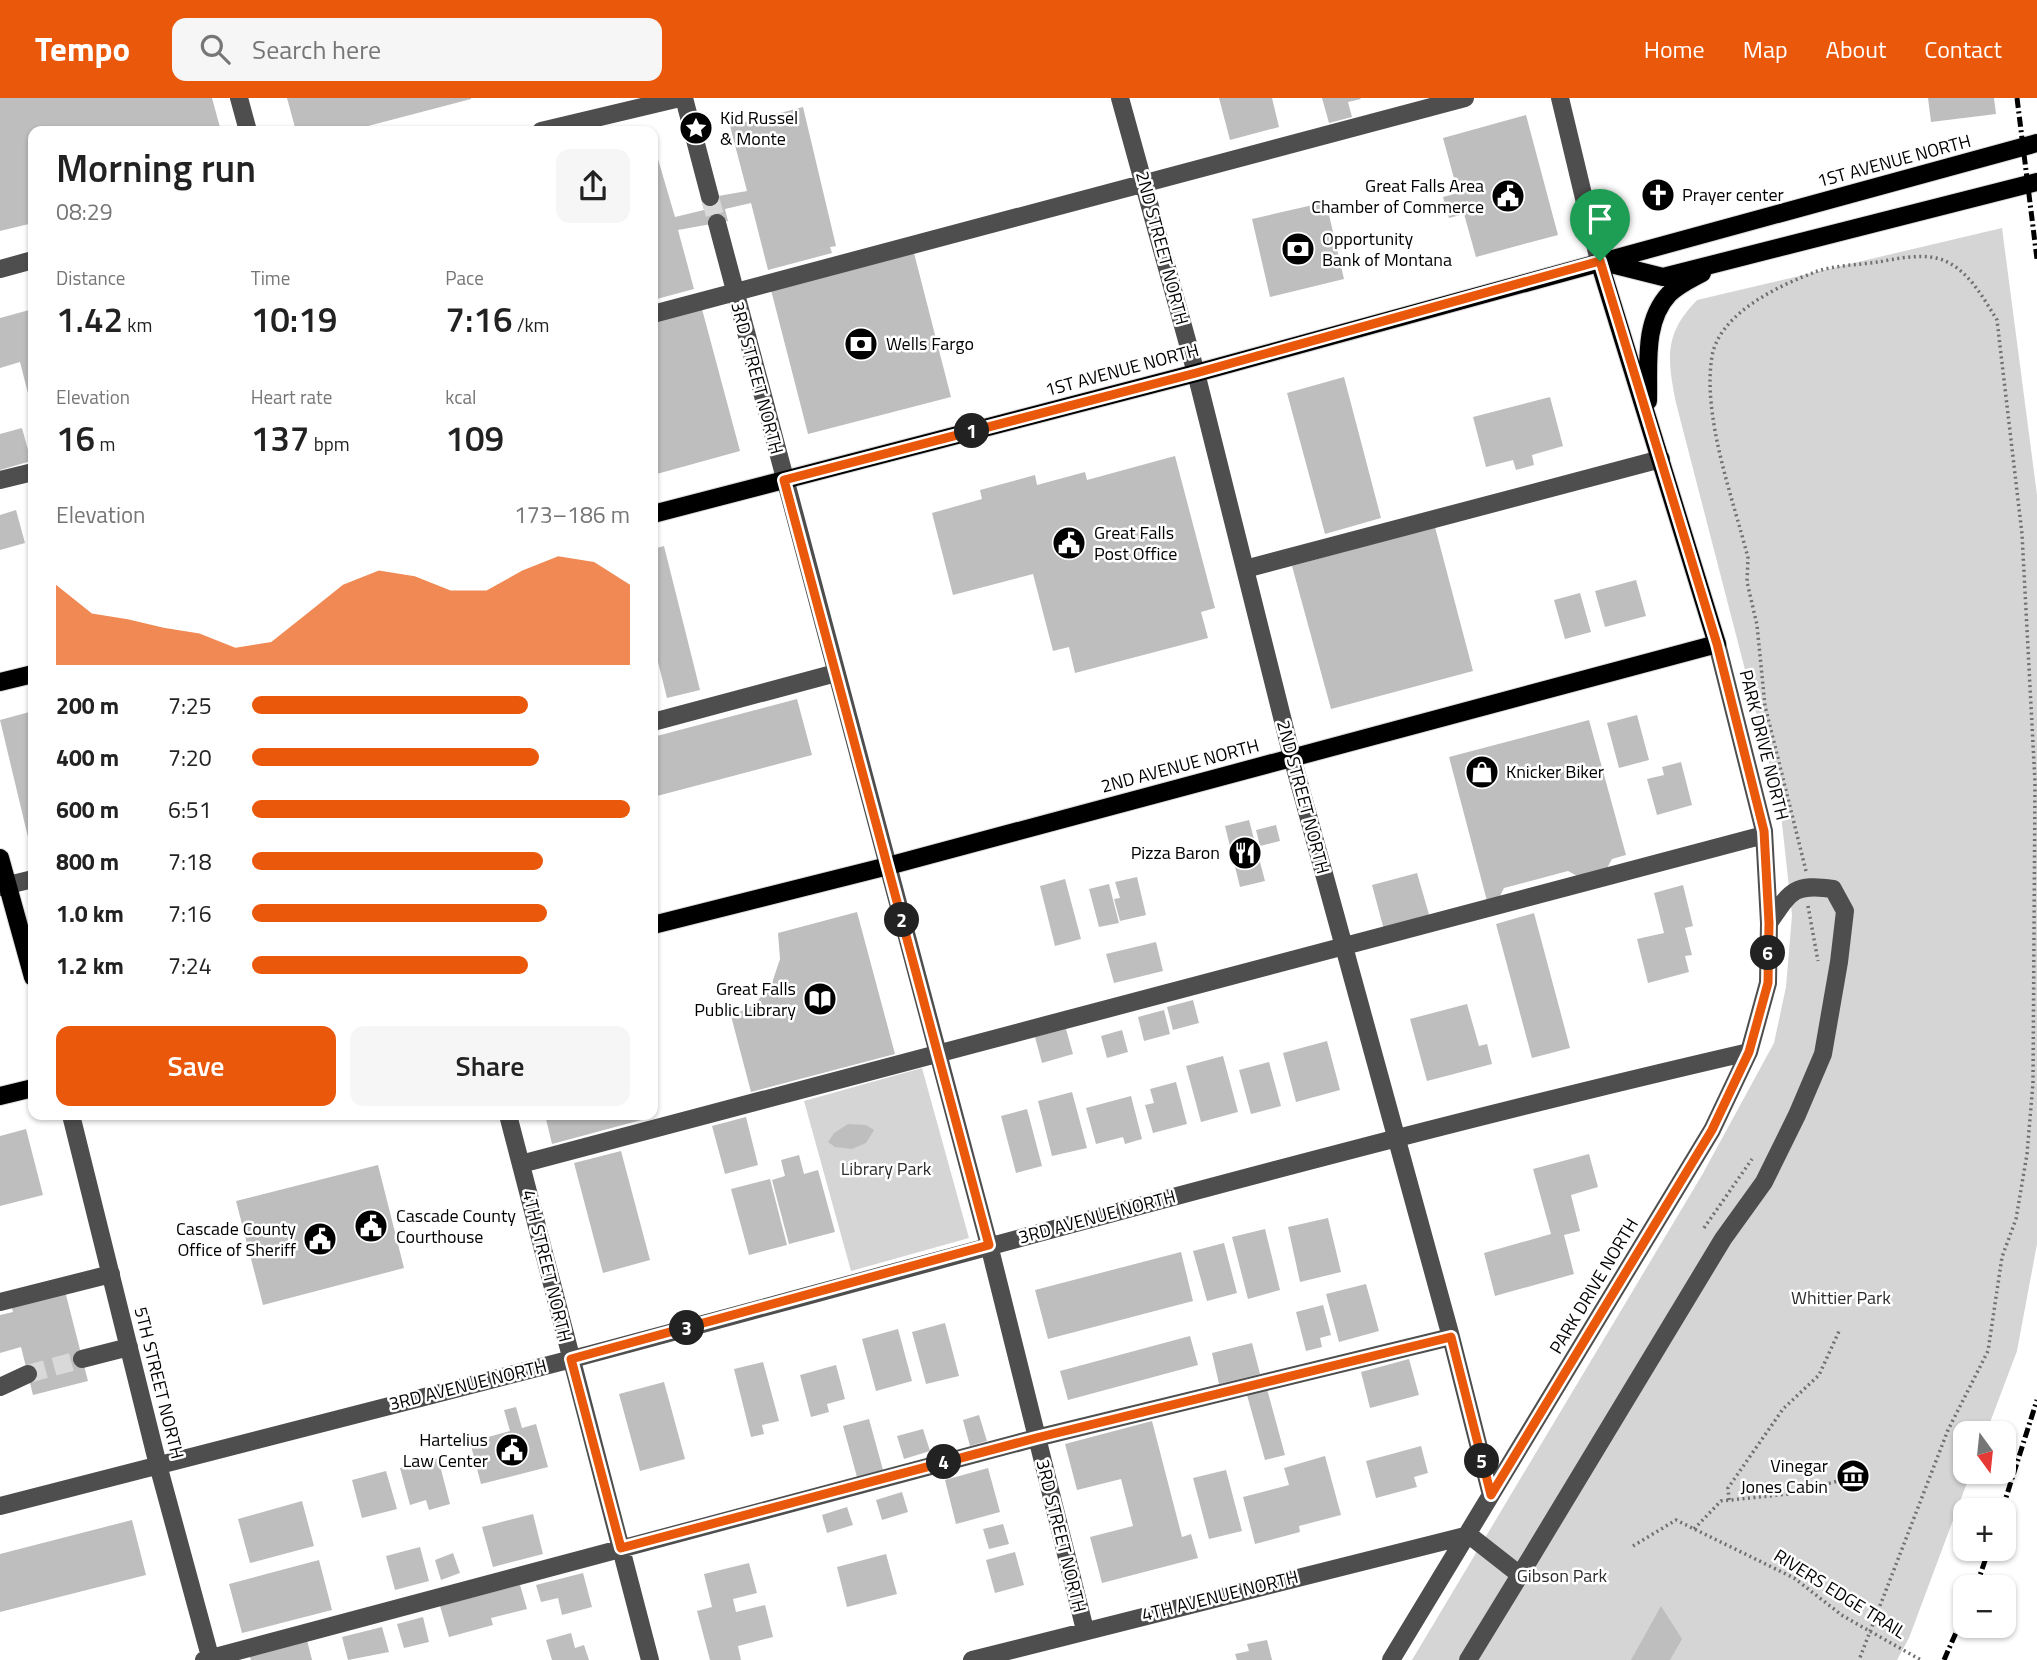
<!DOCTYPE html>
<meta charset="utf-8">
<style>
body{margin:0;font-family:"Titillium Web",sans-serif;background:#f6f6f6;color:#222;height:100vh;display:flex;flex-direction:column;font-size:26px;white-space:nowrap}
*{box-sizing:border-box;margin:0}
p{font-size:23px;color:#767676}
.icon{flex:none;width:38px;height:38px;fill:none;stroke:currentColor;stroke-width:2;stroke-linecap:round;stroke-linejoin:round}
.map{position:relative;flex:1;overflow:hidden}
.sheet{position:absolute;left:28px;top:28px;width:630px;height:994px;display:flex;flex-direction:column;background:#fff;border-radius:14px;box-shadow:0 2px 5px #0004}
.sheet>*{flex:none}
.needle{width:46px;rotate:165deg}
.controls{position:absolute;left:1953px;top:1323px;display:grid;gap:14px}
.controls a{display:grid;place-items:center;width:63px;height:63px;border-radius:14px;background:#fff;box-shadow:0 2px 5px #0004;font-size:35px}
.pin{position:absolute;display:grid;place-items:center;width:60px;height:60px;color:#fff;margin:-72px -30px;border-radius:50% 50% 50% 0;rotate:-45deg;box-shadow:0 0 7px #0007}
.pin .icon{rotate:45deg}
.km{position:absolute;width:35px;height:35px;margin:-18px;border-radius:50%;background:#222;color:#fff;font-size:19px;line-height:35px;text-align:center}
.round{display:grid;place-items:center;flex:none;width:74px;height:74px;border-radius:14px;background:#f6f6f6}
.headline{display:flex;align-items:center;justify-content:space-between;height:119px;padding:0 28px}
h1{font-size:38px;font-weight:600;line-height:52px}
.stats{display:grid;grid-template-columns:repeat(3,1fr);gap:10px;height:119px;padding:7px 28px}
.stats div{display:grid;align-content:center}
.stats b{font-size:35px;font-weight:600}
.stats small{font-size:19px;font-weight:400}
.stats p{font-size:19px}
.chart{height:196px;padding:14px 28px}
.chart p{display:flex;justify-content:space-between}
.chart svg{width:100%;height:126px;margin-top:7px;fill:#ea580c;opacity:.7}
.primary-button{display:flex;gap:14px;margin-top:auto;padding:14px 28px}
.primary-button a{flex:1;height:80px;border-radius:14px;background:#ea580c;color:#fff;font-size:28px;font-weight:600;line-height:80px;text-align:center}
.primary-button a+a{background:#f6f6f6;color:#222}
ul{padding:0 28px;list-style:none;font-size:23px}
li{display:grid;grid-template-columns:112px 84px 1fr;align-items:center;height:52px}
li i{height:18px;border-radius:9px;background:#ea580c}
header{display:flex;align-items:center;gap:42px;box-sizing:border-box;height:98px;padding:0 35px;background:#ea580c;color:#fff}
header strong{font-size:33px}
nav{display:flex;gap:38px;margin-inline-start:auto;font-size:24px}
.search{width:490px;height:63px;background:#f6f6f6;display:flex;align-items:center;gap:18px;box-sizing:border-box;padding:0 24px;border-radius:14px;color:#767676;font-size:26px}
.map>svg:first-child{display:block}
.green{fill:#d5d5d5}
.building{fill:#bebebe}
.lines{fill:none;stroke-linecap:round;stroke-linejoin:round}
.minor-tunnel{stroke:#d9d9d9;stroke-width:18;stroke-dasharray:18 9;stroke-linecap:butt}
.major-casing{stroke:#dbdbdb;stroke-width:20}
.path{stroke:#707070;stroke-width:3.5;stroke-dasharray:2 3.5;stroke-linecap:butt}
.minor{stroke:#4e4e4e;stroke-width:18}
.major{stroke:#000;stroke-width:18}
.rail{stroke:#000;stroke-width:5;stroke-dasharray:10 3.5 2 3.5;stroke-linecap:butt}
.route-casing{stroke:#fff;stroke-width:14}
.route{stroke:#ea580c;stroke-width:9}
.labels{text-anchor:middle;stroke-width:5;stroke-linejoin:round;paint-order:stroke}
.poi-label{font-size:18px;fill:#000;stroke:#fff;text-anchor:start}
.street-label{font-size:18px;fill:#000;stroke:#fff}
.park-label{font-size:18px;fill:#2c2c2c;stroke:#fff}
</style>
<header>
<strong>Tempo</strong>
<div class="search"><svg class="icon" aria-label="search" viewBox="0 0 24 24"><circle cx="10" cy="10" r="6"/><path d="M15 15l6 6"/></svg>Search here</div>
<nav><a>Home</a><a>Map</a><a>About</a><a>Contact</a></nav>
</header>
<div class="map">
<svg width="2037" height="1562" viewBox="0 0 2037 1562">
<rect width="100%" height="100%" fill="#fff"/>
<path class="green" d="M2002,130L2037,397V1146L2017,1253L1986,1335H1965V1374H1971L1909,1540L1897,1562H1412L1702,1077L1774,945L1786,889L1792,817L1780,707L1676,305C1667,260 1664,236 1697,202Z
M922,970L969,1140L851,1173L804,1003Z"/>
<path class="building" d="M0,0H212L221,33H33V125L0,133Z
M287,0H471V1L349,33H296Z
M1219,0H1272L1279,29L1230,42Z
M1322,0H1360L1361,1L1348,4L1352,19L1329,25Z
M1928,0H1994L1996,16L1931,24Z
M803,9L836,148L830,149L832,155L768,172L751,105L725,111L728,123L678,132L694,191L653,202V44L675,119L704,112L701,101L747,93L730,28Z
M1526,17L1558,137L1476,159L1464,116L1449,120L1443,99L1458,95L1443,40Z
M1326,104L1344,181L1270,199L1252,121Z
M914,155L951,299L808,336L771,192Z
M33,211V311H32L20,264L0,270V220Z
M702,211L740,353L653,377V224Z
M1344,279L1381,420L1325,436L1287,295Z
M1550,299L1563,348L1532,357L1534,367L1516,372L1513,362L1486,369L1473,319Z
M22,330L31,363L0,372V336Z
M1175,358L1215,510L1201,514L1208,540L1075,575L1069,549L1053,553L1033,476L953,497L932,415L982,401L980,392L1035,377L1037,387L1085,374L1087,382Z
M16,412L25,445L0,452V417Z
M1435,429L1473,573L1331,611L1292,468Z
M664,448L700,592L667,600L653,544V451Z
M1636,482L1646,518L1605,529L1595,493Z
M1580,495L1591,534L1565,541L1554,502Z
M797,601L812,657L657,698L653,682V639Z
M33,613V756H32L0,622Z
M1637,617L1649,662L1619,670L1607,625Z
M1589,622L1626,757L1612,761L1606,772L1579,779L1568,773L1504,790L1499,800L1487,803L1449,659Z
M1681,664L1692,707L1657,717L1647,681L1664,677L1662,669Z
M1249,722L1265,783L1240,789L1225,728Z
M1276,727L1280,743L1260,748L1256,732Z
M1417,775L1430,820L1384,832L1372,787Z
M1137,779L1146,817L1120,823L1114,801L1120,800L1115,784Z
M1065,781L1081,841L1055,848L1040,788Z
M1109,786L1119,825L1099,829L1089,791Z
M1683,787L1693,828L1685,830L1692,857L1685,858L1689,874L1648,885L1637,841L1664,835L1654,795Z
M857,814L895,956L751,994L731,918L755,906L772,885L780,861L778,835Z
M1534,815L1570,950L1532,960L1496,826Z
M1156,844L1163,873L1114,885L1106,856Z
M1193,902L1199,925L1173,932L1167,909Z
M1467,906L1479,948L1487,946L1492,966L1427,983L1410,921Z
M1164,912L1170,936L1144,943L1138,919Z
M1066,931L1073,956L1042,965L1035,939Z
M1122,932L1128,954L1107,960L1101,938Z
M1327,943L1340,992L1296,1004L1283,955Z
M1223,958L1238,1014L1201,1024L1186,968Z
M1269,964L1281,1008L1251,1016L1239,972Z
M1176,984L1187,1026L1153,1035L1145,1007L1154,1005L1150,991Z
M1072,994L1087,1050L1052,1058L1038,1003Z
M1131,998L1142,1041L1125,1046L1123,1039L1096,1046L1086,1010Z
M1027,1011L1042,1068L1016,1075L1001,1018Z
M545,1017H644L645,1021L552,1046Z
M746,1019L758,1067L725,1076L712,1028Z
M848,1026L866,1027L874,1032L866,1045L852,1051L835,1049L828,1044L834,1035Z
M26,1031L43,1097L0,1108V1038Z
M621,1053L650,1162L603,1175L574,1065Z
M1589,1056L1598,1089L1571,1097L1580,1133L1564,1137L1574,1176L1495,1198L1484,1155L1551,1136L1533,1071Z
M799,1057L804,1076L818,1072L835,1134L789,1146L772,1082L785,1078L781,1062Z
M378,1067L404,1170L263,1207L236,1103Z
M770,1081L787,1147L749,1157L731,1091Z
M1328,1120L1341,1174L1300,1184L1288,1129Z
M1265,1131L1280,1192L1248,1201L1232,1139Z
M1224,1145L1237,1195L1207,1203L1193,1153Z
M1181,1154L1193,1203L1048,1241L1035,1192Z
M1366,1186L1379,1233L1339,1244L1326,1196Z
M65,1193L88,1283L33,1297L21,1249L0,1255V1217L13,1214L11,1207Z
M1323,1207L1331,1237L1320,1240L1322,1249L1306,1253L1296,1214Z
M945,1225L959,1278L926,1286L912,1234Z
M898,1231L912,1283L876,1293L862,1241Z
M1190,1238L1198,1267L1068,1302L1060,1273Z
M1252,1245L1260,1276L1219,1286L1212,1255Z
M1409,1261L1419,1297L1370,1310L1361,1274Z
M763,1264L779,1323L762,1327L764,1336L751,1339L734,1271Z
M836,1267L845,1301L827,1306L829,1314L811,1319L800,1277Z
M664,1284L685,1361L640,1373L619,1296Z
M1267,1291L1285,1357L1265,1362L1247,1297Z
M516,1309L522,1330L536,1326L548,1369L481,1386L470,1344L510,1333L504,1312Z
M979,1317L987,1343L970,1348L963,1322Z
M869,1321L883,1372L857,1379L843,1328Z
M1152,1323L1182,1439L1191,1436L1198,1460L1102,1485L1090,1439L1133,1428L1121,1381L1077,1392L1065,1346Z
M923,1331L930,1353L904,1361L897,1338Z
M1421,1348L1428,1375L1414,1379L1417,1389L1376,1400L1366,1363Z
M1325,1358L1341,1417L1299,1428L1300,1434L1255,1446L1243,1399L1289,1387L1284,1370Z
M438,1360L450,1406L429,1412L426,1402L410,1407L400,1370Z
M1857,1366L1863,1386L1848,1390L1842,1371Z
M988,1370L1000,1414L956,1426L945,1382Z
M1226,1372L1242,1433L1209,1441L1193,1380Z
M386,1373L397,1411L362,1420L352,1382Z
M902,1394L908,1414L882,1422L876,1402Z
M302,1403L314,1448L250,1465L238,1421Z
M847,1409L853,1427L827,1435L822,1417Z
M533,1416L543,1456L493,1469L482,1429Z
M132,1422L146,1477L0,1514V1456Z
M1003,1426L1009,1446L989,1451L983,1431Z
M420,1449L429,1483L395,1492L386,1458Z
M1015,1454L1024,1487L995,1495L986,1462Z
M453,1455L460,1475L441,1482L435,1462Z
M886,1456L897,1496L847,1509L837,1469Z
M319,1462L332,1512L242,1535L229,1486Z
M749,1465L757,1495L733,1501L736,1514L765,1507L773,1539L738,1548L741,1562H710L697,1513L712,1509L704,1476Z
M583,1475L592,1509L562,1517L558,1500L541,1504L536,1487Z
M520,1487L527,1511L491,1520L493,1527L449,1539L440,1508Z
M1661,1508L1682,1541L1670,1562H1631Z
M423,1519L429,1544L404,1550L397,1526Z
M382,1529L389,1554L348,1562L342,1539Z
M571,1535L575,1550L584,1547L589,1562H552L546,1542Z
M307,1542L312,1562H251L249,1557Z
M1267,1542L1272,1562H1237L1235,1556L1249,1553L1247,1546Z"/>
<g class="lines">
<path class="minor-tunnel" d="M710,99L717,125
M28,1276L82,1261"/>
<defs>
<path id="major" d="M1603,164L1663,179L2037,84
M1648,303C1649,267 1643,224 1669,196C1678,187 1691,181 1702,175
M653,416L1196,275L2037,45
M0,584L33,576
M0,760L33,879
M653,827L888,768L1717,546L1599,163
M0,998L33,990"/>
</defs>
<use href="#major" class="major-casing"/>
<path class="path" d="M1614,130L1622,123
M1806,773L1765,608L1757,527L1747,484L1748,460C1733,400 1702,319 1712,258C1720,215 1778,188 1815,174C1834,167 1858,167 1878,164C1895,161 1918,156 1936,160C1966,167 1982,198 1997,222L2022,436L2035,684L2033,985L2027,1056L2016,1121L2002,1159L1988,1253L1948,1332L1859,1562
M1808,808L1818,863
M1704,1130L1752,1061
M1729,1402L1728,1390L1783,1311L1819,1277L1840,1231
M1694,1431L1721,1403L1788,1396L1842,1382
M1633,1448L1676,1422L1794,1480L1843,1518L1921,1562"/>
<path class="minor" d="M239,0L248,33
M684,0L710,99
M1120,0L1196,275L1292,659L1451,1239L1491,1397
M1560,0L1599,163
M541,33L680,0
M717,125L989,1147L1085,1532
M0,171L33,162
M653,216L1465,0
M0,382L33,374
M1245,471L1661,361
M653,624L836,575
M0,789L33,781
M71,1017L158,1367L211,1562
M508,1017L650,1562
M521,1066L1764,737
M0,1204L111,1176
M82,1261L129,1249
M0,1289L28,1276
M0,1408C190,1358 381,1311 572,1261C964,1157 1354,1045 1749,954
M1520,1477L1723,1141L1764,1084L1797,1017L1823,956L1839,864L1845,813L1833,791C1793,785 1790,794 1769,825
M204,1562L1036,1340L1451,1239
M972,1562L1469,1437L1520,1477L1468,1562
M1391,1562L1712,1032L1749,954L1768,885L1769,825L1764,733L1717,546"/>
<use href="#major" class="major"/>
<path class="rail" d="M2017,0L2037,161
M2002,1412L2037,1302
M1976,1489L1989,1451
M1944,1562L1965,1514"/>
</g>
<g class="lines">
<defs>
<path id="route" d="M1600,163L1717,546L1764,733L1769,825L1768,885L1749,954L1712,1032L1491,1397L1451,1239L1036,1340L621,1450L571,1261L989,1147L784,382L1196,275Z"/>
</defs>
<use href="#route" class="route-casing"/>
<use href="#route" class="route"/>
</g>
<defs>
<symbol id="sight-disc" viewBox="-11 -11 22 22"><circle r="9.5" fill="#000" stroke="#fff"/><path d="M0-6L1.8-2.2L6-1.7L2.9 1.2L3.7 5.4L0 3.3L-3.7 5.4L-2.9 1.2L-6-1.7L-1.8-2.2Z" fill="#fff"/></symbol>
<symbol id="church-disc" viewBox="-11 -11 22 22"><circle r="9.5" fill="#000" stroke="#fff"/><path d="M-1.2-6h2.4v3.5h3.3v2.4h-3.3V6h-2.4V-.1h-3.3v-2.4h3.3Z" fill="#fff"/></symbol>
<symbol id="civic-disc" viewBox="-11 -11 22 22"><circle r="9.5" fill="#000" stroke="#fff"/><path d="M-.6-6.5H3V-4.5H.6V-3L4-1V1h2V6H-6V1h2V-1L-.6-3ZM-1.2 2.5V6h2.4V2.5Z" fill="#fff"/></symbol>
<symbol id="bank-disc" viewBox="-11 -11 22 22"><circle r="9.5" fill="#000" stroke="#fff"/><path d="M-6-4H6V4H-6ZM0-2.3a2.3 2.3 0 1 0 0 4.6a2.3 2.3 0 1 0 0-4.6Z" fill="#fff"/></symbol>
<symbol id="shop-disc" viewBox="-11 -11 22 22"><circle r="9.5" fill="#000" stroke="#fff"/><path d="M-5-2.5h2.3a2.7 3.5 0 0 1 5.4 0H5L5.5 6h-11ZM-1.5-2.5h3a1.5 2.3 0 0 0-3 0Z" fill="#fff"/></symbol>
<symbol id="restaurant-disc" viewBox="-11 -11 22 22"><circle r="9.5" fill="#000" stroke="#fff"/><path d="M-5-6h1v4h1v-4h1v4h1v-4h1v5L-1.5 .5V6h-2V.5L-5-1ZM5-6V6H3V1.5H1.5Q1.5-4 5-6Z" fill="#fff"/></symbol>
<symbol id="library-disc" viewBox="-11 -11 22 22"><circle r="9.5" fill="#000" stroke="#fff"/><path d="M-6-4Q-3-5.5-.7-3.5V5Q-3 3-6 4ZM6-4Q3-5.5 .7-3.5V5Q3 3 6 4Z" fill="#fff"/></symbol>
<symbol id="museum-disc" viewBox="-11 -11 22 22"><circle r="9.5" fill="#000" stroke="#fff"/><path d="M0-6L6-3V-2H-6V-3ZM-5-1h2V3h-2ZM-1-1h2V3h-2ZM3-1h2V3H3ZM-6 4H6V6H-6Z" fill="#fff"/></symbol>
</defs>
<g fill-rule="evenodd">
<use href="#sight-disc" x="677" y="11" width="38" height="38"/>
<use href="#church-disc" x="1639" y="78" width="38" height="38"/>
<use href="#civic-disc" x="1489" y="79" width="38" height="38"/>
<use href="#bank-disc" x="1279" y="132" width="38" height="38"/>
<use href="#bank-disc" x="842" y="227" width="38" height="38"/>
<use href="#civic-disc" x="1050" y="426" width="38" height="38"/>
<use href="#shop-disc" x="1463" y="655" width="38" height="38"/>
<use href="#restaurant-disc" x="1226" y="736" width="38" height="38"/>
<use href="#library-disc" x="801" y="882" width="38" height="38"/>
<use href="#civic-disc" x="352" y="1109" width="38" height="38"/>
<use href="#civic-disc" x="301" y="1122" width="38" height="38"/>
<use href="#civic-disc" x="493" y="1333" width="38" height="38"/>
<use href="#museum-disc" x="1834" y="1359" width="38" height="38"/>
</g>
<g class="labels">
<g class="poi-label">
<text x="720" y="26">Kid Russel<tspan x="720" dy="21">&amp; Monte</tspan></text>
<text x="1484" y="94" text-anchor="end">Great Falls Area<tspan x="1484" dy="21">Chamber of Commerce</tspan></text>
<text x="1682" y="103">Prayer center</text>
<text x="1322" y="147">Opportunity<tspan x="1322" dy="21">Bank of Montana</tspan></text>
<text x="886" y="252">Wells Fargo</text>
<text x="1094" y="441">Great Falls<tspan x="1094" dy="21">Post Office</tspan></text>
<text x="1506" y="680">Knicker Biker</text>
<text x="1220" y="761" text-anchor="end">Pizza Baron</text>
<text x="796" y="897" text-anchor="end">Great Falls<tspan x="796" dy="21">Public Library</tspan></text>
<text x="396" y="1124">Cascade County<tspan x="396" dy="21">Courthouse</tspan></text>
<text x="296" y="1137" text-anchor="end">Cascade County<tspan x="296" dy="21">Office of Sheriff</tspan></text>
<text x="488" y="1348" text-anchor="end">Hartelius<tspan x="488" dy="21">Law Center</tspan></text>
<text x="1828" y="1374" text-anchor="end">Vinegar<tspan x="1828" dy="21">Jones Cabin</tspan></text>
</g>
<g class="street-label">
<text transform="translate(1894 63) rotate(-15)" y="6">1ST AVENUE NORTH</text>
<text transform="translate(1162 150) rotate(75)" y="6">2ND STREET NORTH</text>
<text transform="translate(1122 272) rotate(-15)" y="6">1ST AVENUE NORTH</text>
<text transform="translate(757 280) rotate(75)" y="6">3RD STREET NORTH</text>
<text transform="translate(1764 647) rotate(76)" y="6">PARK DRIVE NORTH</text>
<text transform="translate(1180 668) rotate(-15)" y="6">2ND AVENUE NORTH</text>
<text transform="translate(1303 699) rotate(75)" y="6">2ND STREET NORTH</text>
<text transform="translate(1097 1119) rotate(-15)" y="6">3RD AVENUE NORTH</text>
<text transform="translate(547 1168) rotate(76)" y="6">4TH STREET NORTH</text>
<text transform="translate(1594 1188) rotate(-59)" y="6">PARK DRIVE NORTH</text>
<text transform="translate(159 1285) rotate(76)" y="6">5TH STREET NORTH</text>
<text transform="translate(468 1287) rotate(-14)" y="6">3RD AVENUE NORTH</text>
<text transform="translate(1061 1438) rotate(76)" y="6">3RD STREET NORTH</text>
<text transform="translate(1840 1496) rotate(32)" y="6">RIVERS EDGE TRAIL</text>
<text transform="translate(1220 1498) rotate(-14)" y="6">4TH AVENUE NORTH</text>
</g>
<g class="park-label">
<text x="886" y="1077">Library Park</text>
<text x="1841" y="1206">Whittier Park</text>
<text x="1562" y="1484">Gibson Park</text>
</g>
</g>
</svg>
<div class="controls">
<a><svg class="needle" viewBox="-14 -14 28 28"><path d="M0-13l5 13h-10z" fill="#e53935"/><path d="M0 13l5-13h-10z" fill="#767676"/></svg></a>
<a>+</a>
<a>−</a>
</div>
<div class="pin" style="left:1600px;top:163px;background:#1e9e55"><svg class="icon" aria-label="arrive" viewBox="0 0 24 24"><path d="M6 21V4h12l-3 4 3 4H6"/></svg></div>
<b class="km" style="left:972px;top:333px">1</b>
<b class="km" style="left:902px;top:822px">2</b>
<b class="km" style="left:687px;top:1230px">3</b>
<b class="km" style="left:944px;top:1364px">4</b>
<b class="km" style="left:1482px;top:1363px">5</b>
<b class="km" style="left:1768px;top:855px">6</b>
<section class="sheet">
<div class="headline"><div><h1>Morning run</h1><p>08:29</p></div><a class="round"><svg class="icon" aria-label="share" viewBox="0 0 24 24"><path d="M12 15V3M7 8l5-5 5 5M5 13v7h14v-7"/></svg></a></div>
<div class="stats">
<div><p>Distance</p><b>1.42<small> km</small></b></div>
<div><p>Time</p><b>10:19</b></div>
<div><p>Pace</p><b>7:16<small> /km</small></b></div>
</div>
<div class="stats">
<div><p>Elevation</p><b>16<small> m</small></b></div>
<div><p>Heart rate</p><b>137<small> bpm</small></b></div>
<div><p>kcal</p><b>109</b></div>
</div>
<div class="chart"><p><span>Elevation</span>173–186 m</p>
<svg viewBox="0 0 160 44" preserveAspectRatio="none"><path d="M0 44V16L10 26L20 28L30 31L40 33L50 38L60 36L70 26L80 16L90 11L100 13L110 18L120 18L130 11L140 6L150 8L160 16V44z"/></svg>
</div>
<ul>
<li><b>200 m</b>7:25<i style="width:73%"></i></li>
<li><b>400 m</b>7:20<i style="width:76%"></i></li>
<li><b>600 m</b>6:51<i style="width:100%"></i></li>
<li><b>800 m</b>7:18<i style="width:77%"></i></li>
<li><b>1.0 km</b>7:16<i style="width:78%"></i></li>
<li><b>1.2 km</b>7:24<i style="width:73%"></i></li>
</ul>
<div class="primary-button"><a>Save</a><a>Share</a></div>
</section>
</div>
